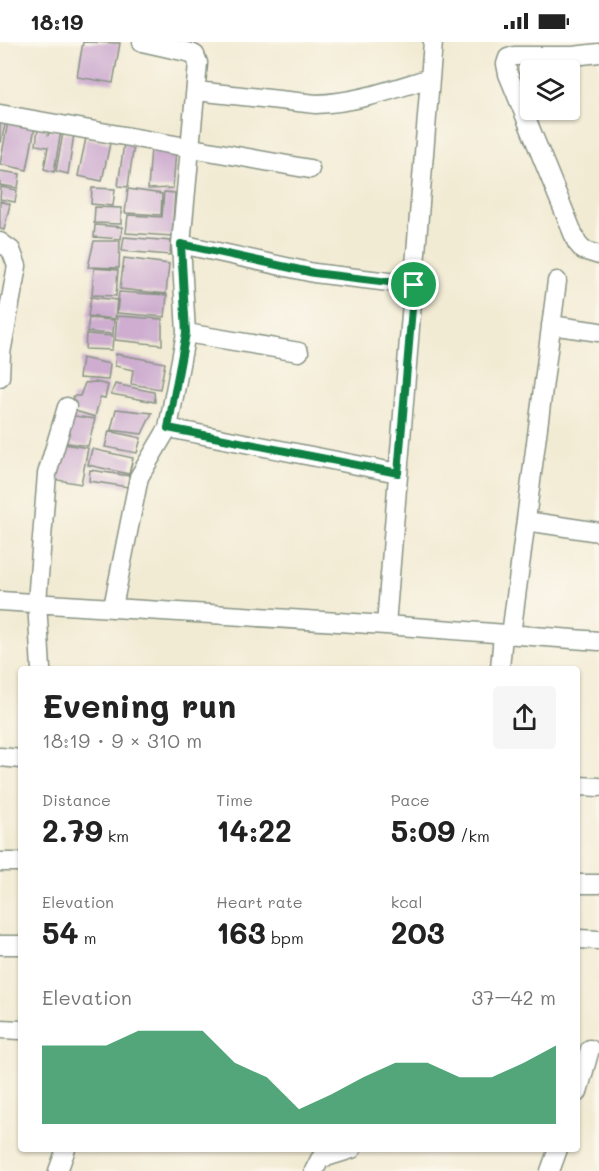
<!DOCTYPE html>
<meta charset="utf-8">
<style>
body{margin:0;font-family:Mali,sans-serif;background:#f6f6f6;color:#222;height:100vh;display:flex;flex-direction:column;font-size:22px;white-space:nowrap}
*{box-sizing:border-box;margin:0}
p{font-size:20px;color:#767676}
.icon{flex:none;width:33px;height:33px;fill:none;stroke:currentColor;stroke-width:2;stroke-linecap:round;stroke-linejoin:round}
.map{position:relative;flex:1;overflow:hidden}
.drawer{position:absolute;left:18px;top:624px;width:562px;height:486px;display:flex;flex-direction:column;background:#fff;border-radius:6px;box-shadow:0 2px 4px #0004}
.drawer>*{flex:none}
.controls{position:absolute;left:520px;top:18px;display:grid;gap:12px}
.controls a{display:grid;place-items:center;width:60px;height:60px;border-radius:6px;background:#fff;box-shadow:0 2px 4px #0004;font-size:30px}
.pin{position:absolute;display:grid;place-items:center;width:51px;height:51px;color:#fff;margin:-26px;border:3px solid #fff;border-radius:50%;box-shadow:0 2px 6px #0007}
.round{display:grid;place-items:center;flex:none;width:63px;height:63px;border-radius:6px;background:#f6f6f6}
.summary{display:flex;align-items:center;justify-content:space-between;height:102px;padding:0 24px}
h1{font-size:33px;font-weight:800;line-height:45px}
.stats{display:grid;grid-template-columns:repeat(3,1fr);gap:9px;height:102px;padding:6px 24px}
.stats div{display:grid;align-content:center}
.stats b{font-size:30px;font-weight:800}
.stats small{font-size:16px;font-weight:400}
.stats p{font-size:16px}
.chart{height:168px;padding:12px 24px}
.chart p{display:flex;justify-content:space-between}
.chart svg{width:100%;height:108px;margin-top:6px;fill:#0b8043;opacity:.7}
.status{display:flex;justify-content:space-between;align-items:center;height:42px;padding:0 30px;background:#fff;direction:ltr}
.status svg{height:16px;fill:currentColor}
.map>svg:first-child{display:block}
.building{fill:#ceadd0}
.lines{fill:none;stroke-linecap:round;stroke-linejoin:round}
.minor-casing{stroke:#889484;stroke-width:21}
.minor{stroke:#fff;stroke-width:18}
.route-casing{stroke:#fff;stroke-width:12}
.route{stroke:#0b8043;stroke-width:8}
</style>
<div class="status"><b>18:19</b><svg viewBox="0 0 49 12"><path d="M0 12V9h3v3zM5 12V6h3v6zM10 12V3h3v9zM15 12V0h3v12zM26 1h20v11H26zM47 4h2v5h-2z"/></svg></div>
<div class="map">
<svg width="599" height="1129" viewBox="0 0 599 1129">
<rect width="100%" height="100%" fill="#fbf7ec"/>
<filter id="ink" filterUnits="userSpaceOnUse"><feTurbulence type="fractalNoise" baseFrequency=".0167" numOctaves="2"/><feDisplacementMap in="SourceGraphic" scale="12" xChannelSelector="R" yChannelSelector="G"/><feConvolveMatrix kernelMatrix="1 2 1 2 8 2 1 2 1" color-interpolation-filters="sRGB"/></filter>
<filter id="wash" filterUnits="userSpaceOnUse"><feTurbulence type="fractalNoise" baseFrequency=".008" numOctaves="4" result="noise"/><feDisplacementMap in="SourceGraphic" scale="24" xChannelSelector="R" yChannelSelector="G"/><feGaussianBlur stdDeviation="1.35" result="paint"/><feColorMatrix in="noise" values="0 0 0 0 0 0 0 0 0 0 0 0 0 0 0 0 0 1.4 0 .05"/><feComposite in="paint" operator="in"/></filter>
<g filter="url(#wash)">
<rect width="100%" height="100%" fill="#f2ebd4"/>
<g id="blocks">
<path class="building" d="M83,0L120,1L113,41L77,35Z
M0,77L6,79L1,100H0Z
M8,80L35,85L27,128L0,122Z
M38,86L49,87L48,94L50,88L61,89L54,130L44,127L48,105L36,103Z
M63,91L74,92L68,132L56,129Z
M86,96L110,101L102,139L78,134Z
M124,101L134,102L128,145L118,144Z
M151,106L176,108L173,146L148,147Z
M0,129L20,132L18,146L0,143Z
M1,145L17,148L15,160L0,157Z
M92,146L115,147L113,164L91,162Z
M128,147L162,152L161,173L125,171Z
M164,150L175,151L172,194L126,191L128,173L162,175Z
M0,159L10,162L4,188L0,187Z
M95,165L121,166V182L94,181Z
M95,183L122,185L121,197L94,195Z
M124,195L171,199L170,213L122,209Z
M94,199H120L119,226L88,225Z
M124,216L169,222L166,252L120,247Z
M94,226L118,228L116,254L92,253Z
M119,250L167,253L165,275L117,271Z
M91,255L117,258L115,277L88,274Z
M117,274L162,277V303L115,298Z
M89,276L114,278L113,292L87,290Z
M86,292L113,294L112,308L85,307Z
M116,312L165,321L160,347L131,342L133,328L115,324Z
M82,316L110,322L108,338L79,336Z
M95,340L108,343L105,356L100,355L95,375L72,368L73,354H80L85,341Z
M115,342L154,350L155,360L111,352Z
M116,367L152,371L142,392L111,388Z
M68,373L95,377L88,404L60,400Z
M109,389L141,396L137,411L105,405Z
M58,401L88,406L81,442L52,437Z
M92,407L133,416L129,432L88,423Z
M90,428L130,434L128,445L89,439Z"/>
</g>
</g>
<g filter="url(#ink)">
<use href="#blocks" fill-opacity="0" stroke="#889484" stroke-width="1.5"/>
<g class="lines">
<defs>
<path id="minor" d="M599,11L573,14H514L508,16L506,22L508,32L577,201L583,208L599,213
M196,49L316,62C356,61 393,47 430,36
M0,72L310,127
M0,200L11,208L17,224L1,311L0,335
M181,202L314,231L414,243
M551,283L599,290
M186,291L299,310
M168,386L398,431
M526,479L599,490
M0,559L386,583L599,599
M113,565L139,435L168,386L186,291L181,202L198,21L195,13L191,11L142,0
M386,583L433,0
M511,593L557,239
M41,627L37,560L47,432L67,365
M500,627L503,592
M0,715L21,717
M578,744L599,745
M0,820H21
M578,842H599
M578,897L599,898
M0,903H21
M0,987L21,988
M578,1050L590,1007
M58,1129L66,1107
M314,1129L320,1117L352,1107
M550,1129L558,1107"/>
</defs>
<use href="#minor" class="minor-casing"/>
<use href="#minor" class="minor"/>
</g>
</g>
<g class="lines" filter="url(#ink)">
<defs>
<path id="route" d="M181,202L314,231L414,243L398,431L168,386L186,291Z"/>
</defs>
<use href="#route" class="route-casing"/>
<use href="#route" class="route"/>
</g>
</svg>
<div class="controls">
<a><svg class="icon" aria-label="layers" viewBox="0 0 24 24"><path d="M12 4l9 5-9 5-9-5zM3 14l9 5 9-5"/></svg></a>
</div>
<div class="pin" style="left:414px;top:243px;background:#1e9e55"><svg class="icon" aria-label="arrive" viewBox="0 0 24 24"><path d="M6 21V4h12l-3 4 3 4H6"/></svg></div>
<section class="drawer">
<div class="summary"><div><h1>Evening run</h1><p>18:19 · 9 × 310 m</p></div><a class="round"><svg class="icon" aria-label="share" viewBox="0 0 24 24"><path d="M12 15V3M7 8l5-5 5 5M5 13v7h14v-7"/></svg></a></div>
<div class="stats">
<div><p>Distance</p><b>2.79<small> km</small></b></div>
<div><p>Time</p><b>14:22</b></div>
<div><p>Pace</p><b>5:09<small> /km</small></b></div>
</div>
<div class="stats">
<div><p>Elevation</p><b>54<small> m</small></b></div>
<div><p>Heart rate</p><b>163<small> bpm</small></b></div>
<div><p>kcal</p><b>203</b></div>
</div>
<div class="chart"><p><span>Elevation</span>37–42 m</p>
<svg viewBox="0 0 160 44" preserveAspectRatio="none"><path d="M0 44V12L10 12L20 12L30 6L40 6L50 6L60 19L70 25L80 38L90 32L100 25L110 19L120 19L130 25L140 25L150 19L160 12V44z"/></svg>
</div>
</section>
</div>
